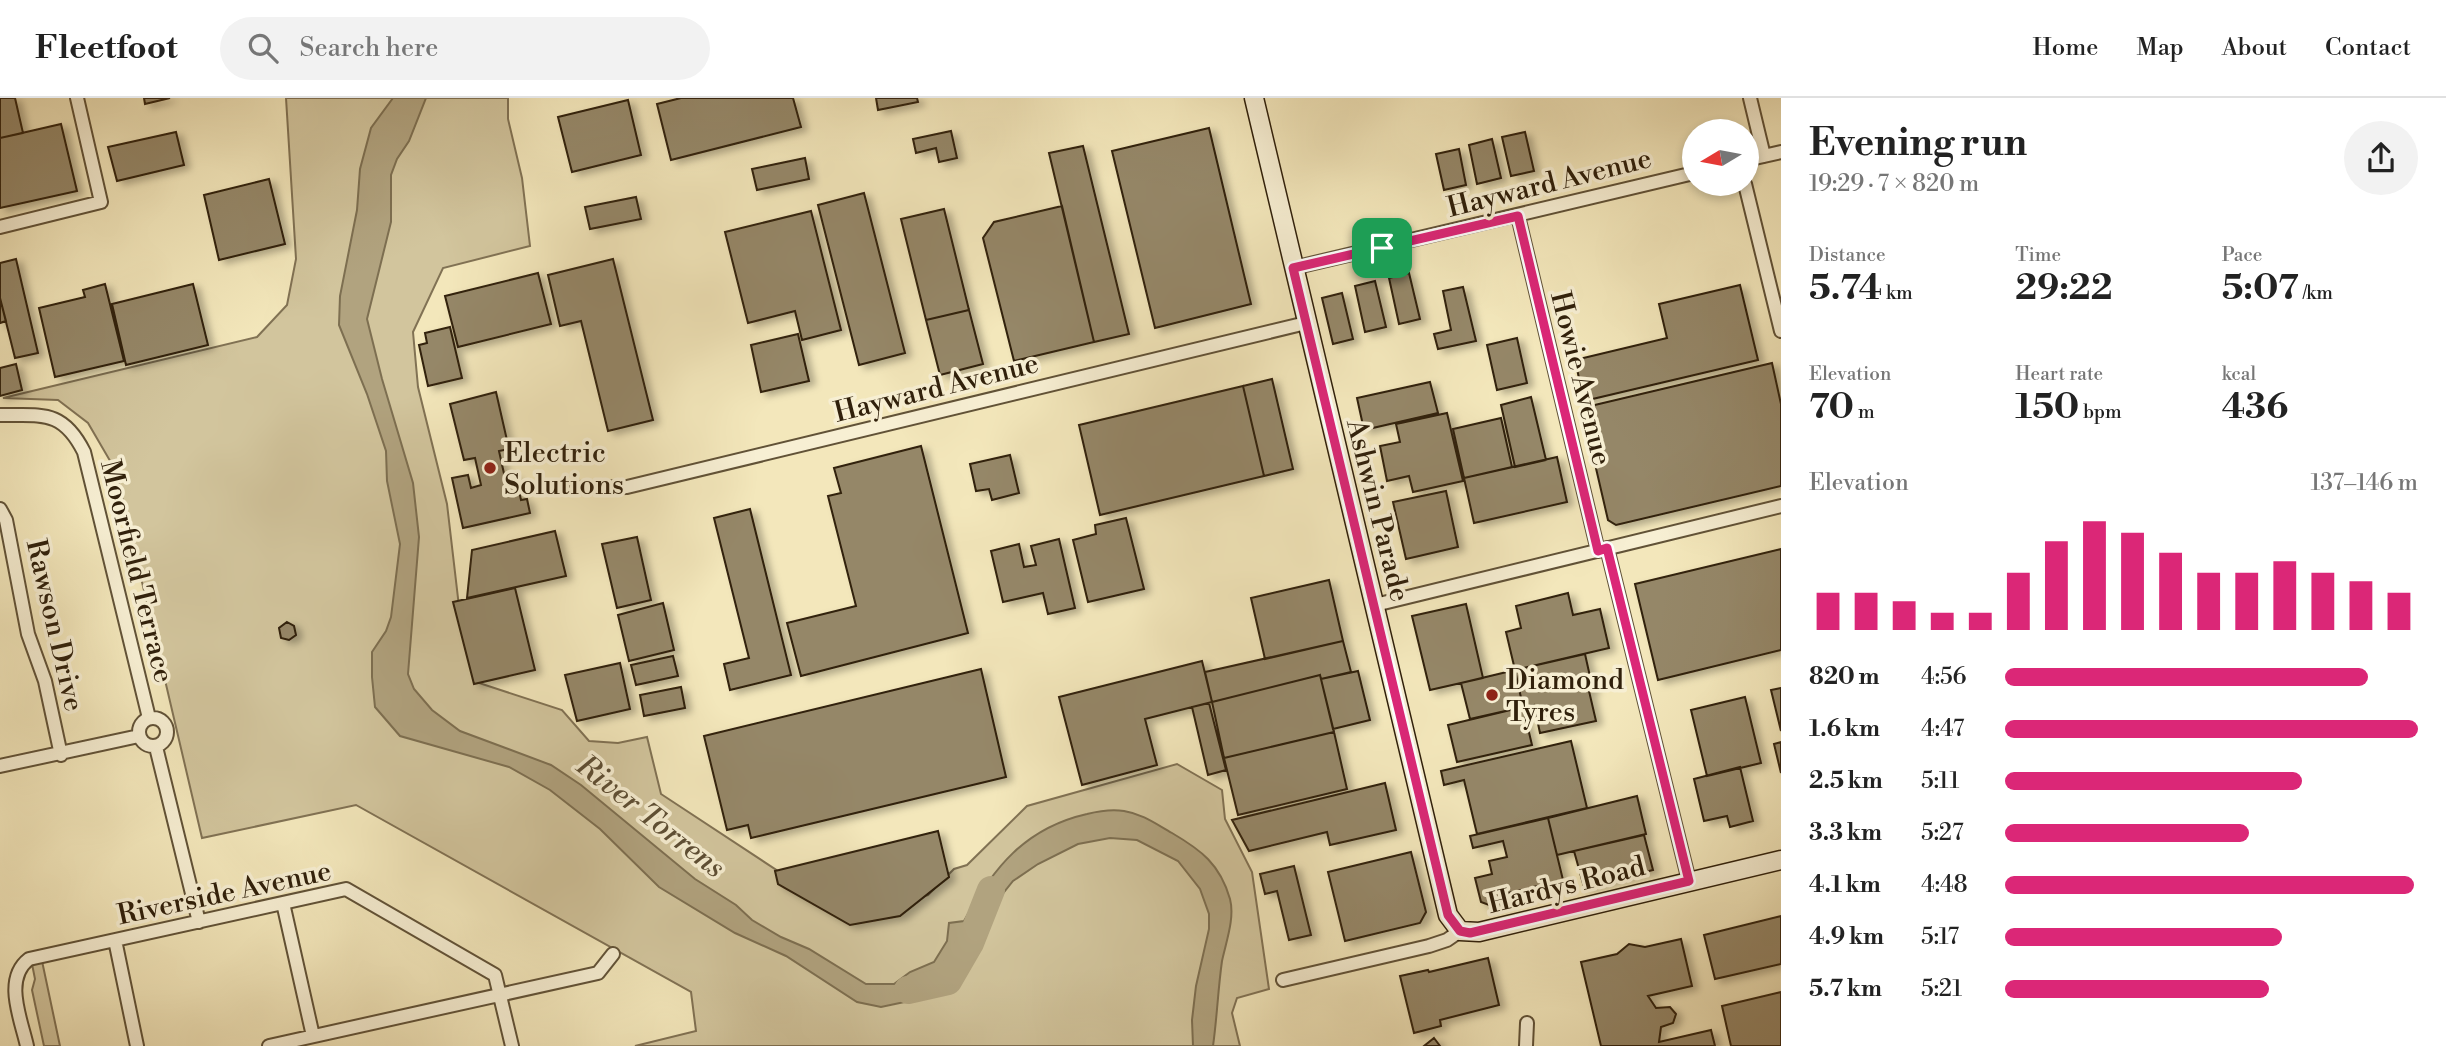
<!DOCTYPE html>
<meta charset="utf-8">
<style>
body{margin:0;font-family:"Libre Bodoni",serif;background:#f2f2f2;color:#222;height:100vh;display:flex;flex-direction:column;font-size:26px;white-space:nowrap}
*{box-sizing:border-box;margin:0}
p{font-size:23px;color:#767676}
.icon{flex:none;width:38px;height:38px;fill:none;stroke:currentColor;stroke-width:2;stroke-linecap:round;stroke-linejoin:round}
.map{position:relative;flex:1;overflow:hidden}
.details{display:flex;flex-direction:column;background:#fff;width:665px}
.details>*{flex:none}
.needle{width:46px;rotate:260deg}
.buttons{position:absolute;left:1682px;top:21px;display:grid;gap:14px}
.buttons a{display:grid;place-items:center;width:77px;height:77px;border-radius:50%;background:#fff;box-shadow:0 4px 10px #0003;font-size:35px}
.pin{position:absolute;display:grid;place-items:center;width:60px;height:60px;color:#fff;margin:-30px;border-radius:14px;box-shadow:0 4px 10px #0006}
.round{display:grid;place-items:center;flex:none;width:74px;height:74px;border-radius:37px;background:#f2f2f2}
.overview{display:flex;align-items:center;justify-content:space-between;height:119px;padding:0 28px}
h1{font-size:38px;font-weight:700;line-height:52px}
.stats{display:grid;grid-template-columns:repeat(3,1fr);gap:10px;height:119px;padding:7px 28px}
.stats div{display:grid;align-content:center}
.stats b{font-size:35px;font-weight:700}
.stats small{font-size:19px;font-weight:400}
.stats p{font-size:19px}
.chart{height:196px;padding:14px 28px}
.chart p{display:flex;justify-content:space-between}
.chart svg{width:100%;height:126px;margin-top:7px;stroke:#db2777;stroke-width:6}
ul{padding:0 28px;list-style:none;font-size:23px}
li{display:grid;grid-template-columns:112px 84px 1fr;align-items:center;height:52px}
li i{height:18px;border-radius:9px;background:#db2777}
header{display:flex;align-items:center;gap:42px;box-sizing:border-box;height:98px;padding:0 35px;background:#fff;border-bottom:2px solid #e0e0e0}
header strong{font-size:33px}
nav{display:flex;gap:38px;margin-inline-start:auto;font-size:24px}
.search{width:490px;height:63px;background:#f2f2f2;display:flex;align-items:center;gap:18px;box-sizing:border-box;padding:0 24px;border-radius:38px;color:#767676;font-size:26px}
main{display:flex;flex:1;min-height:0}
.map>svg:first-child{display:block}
.green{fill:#d2c59d;stroke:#817254;stroke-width:2}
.water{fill:#b1a37f;stroke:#7d6f51;stroke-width:2}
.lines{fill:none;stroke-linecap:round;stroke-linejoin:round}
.river{stroke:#b1a37f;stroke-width:28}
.building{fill:#958767;stroke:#30200b;stroke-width:2;filter:url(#shadow)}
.street-casing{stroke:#615237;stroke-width:16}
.secondary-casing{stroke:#30200b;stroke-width:21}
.street{stroke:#f7efd3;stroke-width:12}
.secondary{stroke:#f7efd3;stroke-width:18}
.route-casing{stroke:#fff;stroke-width:14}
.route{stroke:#db2777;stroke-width:9}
.poi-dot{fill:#8f2418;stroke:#f7efd3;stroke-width:2.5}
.labels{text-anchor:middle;stroke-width:7;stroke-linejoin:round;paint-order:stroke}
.street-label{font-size:28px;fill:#30200b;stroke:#f7efd3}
.poi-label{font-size:28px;fill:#30200b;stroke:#f7efd3;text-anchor:start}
.water-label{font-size:30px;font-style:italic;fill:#5d4e34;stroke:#f7efd3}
</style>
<header>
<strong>Fleetfoot</strong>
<div class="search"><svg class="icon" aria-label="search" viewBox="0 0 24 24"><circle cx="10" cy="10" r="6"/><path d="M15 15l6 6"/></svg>Search here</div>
<nav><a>Home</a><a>Map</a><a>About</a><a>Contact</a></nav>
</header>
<main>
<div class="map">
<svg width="1781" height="948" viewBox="0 0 1781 948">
<defs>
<filter id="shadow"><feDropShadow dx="6" dy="3.5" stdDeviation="3.5" flood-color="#0004"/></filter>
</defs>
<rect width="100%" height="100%" fill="#f3e7bb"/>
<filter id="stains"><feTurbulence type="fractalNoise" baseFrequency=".00286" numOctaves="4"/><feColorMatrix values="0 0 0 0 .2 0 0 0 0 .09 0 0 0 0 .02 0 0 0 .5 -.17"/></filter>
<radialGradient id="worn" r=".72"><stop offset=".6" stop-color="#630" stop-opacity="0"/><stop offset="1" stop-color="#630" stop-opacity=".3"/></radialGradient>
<path class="green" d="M286,0H508V21L522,80L530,148L443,170L413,234L418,289L447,406L460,517L479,585L562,612L589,643L618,645L647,639L661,696L848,819L928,797L954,771L967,767L1027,708L1177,666L1222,692L1225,721L1252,774L1269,891L1237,900L1232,915L1240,948H635L696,933L691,894L356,707L202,740L116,373L88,325L58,302L3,300L257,239L287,207L296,161Z
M42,863L60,948H44L32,892L35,881L32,866Z"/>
<path class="water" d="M393,0H426L409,43L397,61L391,77V124L367,221L382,281L413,385L419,439L408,576L414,591L432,612L460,633L551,667L581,687L695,781L736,807L752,822L781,839L809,851L866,886H894L910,874L934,864L947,843L949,825L964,823C993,770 1025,730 1087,716C1099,713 1112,711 1124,713C1143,716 1156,726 1172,735C1201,752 1220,766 1230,801C1235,820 1226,844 1222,863C1218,891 1217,920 1213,948H1193L1192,922L1196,888L1209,831V816L1200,791L1178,763L1137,742L1110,740L1078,746L1038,766L1013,783L989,813L970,837L942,889L928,899L881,909L857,904L786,858L735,835L659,789L600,731L550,692L509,669L400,638L375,609L372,579V554L386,533L391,519L400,446L387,383L386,353L367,296L339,227L340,198L357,112L360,71L371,30Z"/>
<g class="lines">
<path class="river" d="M908,892L948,883L970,845L991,792"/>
</g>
<path class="building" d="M0,0H15L23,35L0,40Z
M144,0H170L145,6Z
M681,0H793L801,29L671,62L657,6Z
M876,0H917L918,4L878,12Z
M628,2L641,57L572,74L558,19Z
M61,26L77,93L0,110V40Z
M1209,30L1251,206L1155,230L1112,53Z
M951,33L957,60L939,64L936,50L916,55L913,41Z
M176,34L184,67L117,83L108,49Z
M1525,34L1534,73L1511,78L1502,39Z
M1492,41L1501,80L1477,86L1469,47Z
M1083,48L1129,236L1094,244L1049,55Z
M1459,51L1466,87L1444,92L1436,56Z
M805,60L809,81L757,92L752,71Z
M269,81L285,146L219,162L204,97Z
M864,95L905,255L859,267L818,107Z
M636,99L641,121L590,131L585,109Z
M1062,108L1094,244L1014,263L983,140L994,124Z
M944,111L969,212L926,222L901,121Z
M811,113L841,232L802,242L795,213L748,225L725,134Z
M16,161L38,255L15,260L0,200V165Z
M613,161L653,322L608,333L581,223L560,228L548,177Z
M538,175L551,226L458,249L445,198Z
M1409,175L1420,221L1399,226L1389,180Z
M1375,183L1386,229L1365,234L1355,188Z
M105,186L124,263L55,279L39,210L85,199L83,192Z
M193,186L208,247L126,267L112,206Z
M1740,187L1758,262L1584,303L1575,262L1667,240L1659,206Z
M1463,189L1476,243L1438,251L1434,236L1451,232L1443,193Z
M1342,195L1353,241L1333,246L1322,200Z
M0,200L6,223L0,225Z
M969,212L983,266L940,277L926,222Z
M450,229L462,280L428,288L419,247L427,245L425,235Z
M798,236L809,283L761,294L751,247Z
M1517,240L1527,285L1497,292L1487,247Z
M1772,265L1781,306V388L1616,427L1608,422L1582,310Z
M16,266L22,292L0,298V270Z
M1272,281L1293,371L1264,378L1243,288Z
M1430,284L1438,315L1364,332L1357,300Z
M1243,288L1264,378L1100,417L1079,327Z
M496,294L509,351L499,353L505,380L516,378L521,402L527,401L530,415L463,430L452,380L468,377L471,390L481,387L475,360L464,362L450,306Z
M1531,299L1546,362L1515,369L1501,307Z
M1447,315L1463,383L1413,394L1409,378L1387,383L1380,348L1400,344L1396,326Z
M1501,320L1512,369L1464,380L1453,331Z
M921,348L968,535L801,578L787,525L856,508L828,398L841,395L834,370Z
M1010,357L1019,395L992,402L989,391L976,393L970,366Z
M1557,359L1567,404L1474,425L1464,380Z
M1446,393L1458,449L1406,461L1393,404Z
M750,411L791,577L730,592L724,566L749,560L714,420Z
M1126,420L1144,491L1088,504L1073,442L1096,436L1095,427Z
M555,433L566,478L467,500L472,452Z
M637,439L651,502L617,510L602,446Z
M1059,441L1075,510L1048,516L1043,495L1003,504L991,453L1019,446L1024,469L1036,467L1031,448Z
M1781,451V552L1658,582L1635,486Z
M1329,482L1343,543L1265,561L1251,500Z
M515,490L535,572L474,586L453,504Z
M1568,495L1573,517L1600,511L1609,550L1515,572L1506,534L1521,530L1516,508Z
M663,505L674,552L629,563L618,517Z
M1466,506L1483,580L1430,592L1412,518Z
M287,524L294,528L296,537L289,542L281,540L279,530Z
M1343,543L1351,574L1321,581L1320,577L1212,604L1205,574Z
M1585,556L1593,592L1589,593L1596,623L1540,635L1534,607L1523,609L1515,572Z
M673,558L678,578L636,587L631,567Z
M1202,563L1212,604L1145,621L1157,667L1082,687L1059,599Z
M620,565L630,611L577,623L565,577Z
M981,571L1006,679L751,740L748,727L727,732L704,638Z
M1515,572L1523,609L1470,621L1461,585Z
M1358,573L1370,622L1333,631L1321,581Z
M1320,577L1334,634L1224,660L1212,604Z
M681,589L685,610L644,618L640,597Z
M1781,590V633L1771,592Z
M1745,599L1761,665L1707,678L1691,612Z
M1209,605L1226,672L1208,677L1192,609Z
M1523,609L1532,647L1457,664L1448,627Z
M1334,634L1347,691L1238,717L1224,660Z
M1571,643L1587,710L1477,736L1464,682L1444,687L1441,673Z
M1781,644V675L1774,646Z
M1740,669L1753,723L1730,729L1727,718L1704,723L1694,681Z
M1385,685L1396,732L1330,747L1327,734L1249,753L1232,722Z
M1637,698L1646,736L1557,757L1548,720Z
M1548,720L1563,782L1504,796L1506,804L1489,807L1481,804L1475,780L1492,776L1489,763L1507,759L1503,743L1473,750L1470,738Z
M938,733L949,779L900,818L850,827L778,786L775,773Z
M1644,737L1653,772L1584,789L1574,753Z
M1411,754L1426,814L1420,825L1345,843L1328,774Z
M1294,768L1311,837L1289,842L1277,793L1265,796L1260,776Z
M1781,818V866L1715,881L1704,837Z
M1681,841L1692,888L1648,898L1656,910L1670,909L1676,916L1673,925L1661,929L1659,944L1711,932L1715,948H1601L1581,864L1617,856L1629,846L1645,849Z
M1488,860L1499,907L1440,922L1441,928L1414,935L1400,878L1428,872L1429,874Z
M1781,894V948H1731L1722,908Z
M1434,940L1440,948H1424Z"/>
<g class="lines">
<defs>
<path id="street" d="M1750,0L1764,58
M1746,62L1781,54
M1745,86L1781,233
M1518,118L1598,453
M0,129L101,104L77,0
M1293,170L1694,75
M0,317C40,318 62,310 84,354L149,620
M576,390L627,389L1306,225
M0,411L6,422L28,536L45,583L61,657
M1607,450L1689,783
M1375,507L1781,408
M139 634a14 14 0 1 1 28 0a14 14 0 1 1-28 0Z
M156,649L199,824
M0,668L139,638
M283,805L313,938
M115,842L137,948
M1283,882L1429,848L1447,842L1460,833
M27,948C21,921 3,881 29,861L346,791L495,877L512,948
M269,948L598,875L613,856
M1526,948L1527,925"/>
<path id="secondary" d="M1254,0L1448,817L1460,833L1479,834L1781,762"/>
</defs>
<use href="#street" class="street-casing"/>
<use href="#secondary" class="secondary-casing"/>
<use href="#street" class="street"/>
<use href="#secondary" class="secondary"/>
</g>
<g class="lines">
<defs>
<path id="route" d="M1518,118L1598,453L1607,450L1689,783L1470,835L1460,833L1448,817L1293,170Z"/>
</defs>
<use href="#route" class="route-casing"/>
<use href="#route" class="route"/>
</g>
<g class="poi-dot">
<circle cx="490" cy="370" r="7"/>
<circle cx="1492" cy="597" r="7"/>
</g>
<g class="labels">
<g class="street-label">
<text transform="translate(1549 84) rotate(-14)" y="10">Hayward Avenue</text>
<text transform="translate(1582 280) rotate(76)" y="10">Howie Avenue</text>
<text transform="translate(936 289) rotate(-14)" y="10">Hayward Avenue</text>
<text transform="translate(1379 412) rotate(76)" y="10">Ashwin Parade</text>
<text transform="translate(138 473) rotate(76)" y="10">Moorfield Terrace</text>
<text transform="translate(56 527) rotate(77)" y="10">Rawson Drive</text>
<text transform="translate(1566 786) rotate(-14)" y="10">Hardys Road</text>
<text transform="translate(224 794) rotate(-12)" y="10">Riverside Avenue</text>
</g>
<g class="poi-label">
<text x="504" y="364">Electric<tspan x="504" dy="32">Solutions</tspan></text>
<text x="1506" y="591">Diamond<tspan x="1506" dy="32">Tyres</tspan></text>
</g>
<g class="water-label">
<text transform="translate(651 718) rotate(38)" y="10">River Torrens</text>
</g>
</g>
<rect width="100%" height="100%" filter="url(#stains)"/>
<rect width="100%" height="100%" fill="url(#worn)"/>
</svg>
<div class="buttons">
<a><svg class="needle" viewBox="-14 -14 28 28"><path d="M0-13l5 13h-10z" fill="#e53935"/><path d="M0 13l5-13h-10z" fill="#767676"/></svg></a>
</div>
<div class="pin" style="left:1382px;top:150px;background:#1e9e55"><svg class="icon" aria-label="arrive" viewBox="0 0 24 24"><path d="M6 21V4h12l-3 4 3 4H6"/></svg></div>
</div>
<section class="details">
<div class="overview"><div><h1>Evening run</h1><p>19:29 · 7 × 820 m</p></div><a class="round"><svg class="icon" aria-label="share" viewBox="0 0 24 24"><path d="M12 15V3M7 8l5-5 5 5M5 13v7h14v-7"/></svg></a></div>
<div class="stats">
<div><p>Distance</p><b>5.74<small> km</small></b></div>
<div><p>Time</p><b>29:22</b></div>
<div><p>Pace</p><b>5:07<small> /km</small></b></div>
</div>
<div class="stats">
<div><p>Elevation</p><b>70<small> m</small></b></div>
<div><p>Heart rate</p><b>150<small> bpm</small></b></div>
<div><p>kcal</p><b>436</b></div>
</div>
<div class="chart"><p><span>Elevation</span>137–146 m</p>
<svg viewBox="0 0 160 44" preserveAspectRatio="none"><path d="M5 44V31M15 44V31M25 44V34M35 44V38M45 44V38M55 44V24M65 44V13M75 44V6M85 44V10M95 44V17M105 44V24M115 44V24M125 44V20M135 44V24M145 44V27M155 44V31"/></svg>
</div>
<ul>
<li><b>820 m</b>4:56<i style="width:88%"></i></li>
<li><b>1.6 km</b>4:47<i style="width:100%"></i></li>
<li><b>2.5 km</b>5:11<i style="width:72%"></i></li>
<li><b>3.3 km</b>5:27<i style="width:59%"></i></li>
<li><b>4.1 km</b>4:48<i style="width:99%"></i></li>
<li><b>4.9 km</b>5:17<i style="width:67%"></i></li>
<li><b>5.7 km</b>5:21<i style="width:64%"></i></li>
</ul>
</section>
</main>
